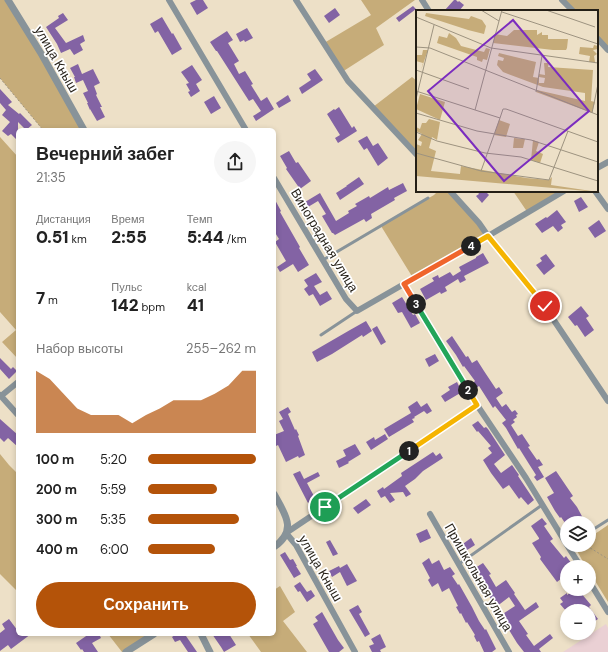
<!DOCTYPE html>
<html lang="ru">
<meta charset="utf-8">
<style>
body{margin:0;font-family:"DM Sans",sans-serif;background:#f6f6f6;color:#222;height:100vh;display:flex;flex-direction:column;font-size:15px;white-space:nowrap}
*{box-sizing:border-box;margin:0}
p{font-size:13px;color:#767676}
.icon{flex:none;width:22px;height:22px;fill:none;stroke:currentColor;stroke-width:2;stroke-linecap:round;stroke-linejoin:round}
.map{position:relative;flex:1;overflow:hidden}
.panel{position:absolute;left:16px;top:128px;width:260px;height:508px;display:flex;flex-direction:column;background:#fff;border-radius:6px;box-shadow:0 2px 6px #0003}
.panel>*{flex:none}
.buttons{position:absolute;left:560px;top:516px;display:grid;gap:8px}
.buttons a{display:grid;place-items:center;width:36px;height:36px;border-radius:50%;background:#fff;box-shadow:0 2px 6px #0003;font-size:20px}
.pin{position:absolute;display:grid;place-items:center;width:34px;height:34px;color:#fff;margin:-17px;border:2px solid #fff;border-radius:50%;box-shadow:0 1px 4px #0007}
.km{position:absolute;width:20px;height:20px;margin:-10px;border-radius:50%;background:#222;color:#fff;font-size:11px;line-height:20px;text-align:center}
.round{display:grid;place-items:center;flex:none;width:42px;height:42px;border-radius:21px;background:#f6f6f6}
.headline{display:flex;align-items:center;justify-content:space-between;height:68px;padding:0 20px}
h1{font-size:18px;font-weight:800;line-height:30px}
.figures{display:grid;grid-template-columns:repeat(3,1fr);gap:6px;height:68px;padding:4px 20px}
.figures div{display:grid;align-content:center}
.figures b{font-size:17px;font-weight:800}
.figures small{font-size:11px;font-weight:400}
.figures p{font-size:11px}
.chart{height:112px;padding:8px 20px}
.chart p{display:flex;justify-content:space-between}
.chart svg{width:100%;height:72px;margin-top:4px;fill:#b45309;opacity:.7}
.action{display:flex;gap:8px;margin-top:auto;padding:8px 20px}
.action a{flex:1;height:46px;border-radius:24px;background:#b45309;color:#fff;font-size:16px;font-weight:800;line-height:46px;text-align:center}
ul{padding:0 20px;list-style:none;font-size:13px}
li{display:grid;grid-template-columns:64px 48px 1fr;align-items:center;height:30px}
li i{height:10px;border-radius:5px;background:#b45309}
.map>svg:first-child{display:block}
.education{fill:#ead0d4}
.green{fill:#c6ac79}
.building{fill:#8363a4}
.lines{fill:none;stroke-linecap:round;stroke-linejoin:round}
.path{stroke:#9e9481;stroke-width:1;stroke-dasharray:2 2;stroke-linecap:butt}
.service{stroke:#889399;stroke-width:3}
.minor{stroke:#889399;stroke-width:6}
.tertiary{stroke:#889399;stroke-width:7}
.split-1-casing{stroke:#fff;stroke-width:8}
.split-2-casing{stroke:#fff;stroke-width:8}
.split-3-casing{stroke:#fff;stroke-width:8}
.split-4-casing{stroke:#fff;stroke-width:8}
.split-5-casing{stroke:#fff;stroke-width:8}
.split-1{stroke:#22a559;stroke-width:5}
.split-2{stroke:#f5b400;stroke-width:5}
.split-3{stroke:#22a559;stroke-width:5}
.split-4{stroke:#f0652b;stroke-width:5}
.split-5{stroke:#f5b400;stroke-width:5}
.labels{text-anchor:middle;stroke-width:3.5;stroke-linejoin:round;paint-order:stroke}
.street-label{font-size:13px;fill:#241f16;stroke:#fff}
.inset-road{fill:none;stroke:#9d9380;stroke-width:1}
.view{fill:#7b2cbf;fill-opacity:0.15;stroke:#7b2cbf;stroke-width:2}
.inset-edge{fill:none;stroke:#241f16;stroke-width:2}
</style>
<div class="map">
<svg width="608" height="652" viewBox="0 0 608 652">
<rect width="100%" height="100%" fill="#ede0c7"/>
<path class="education" d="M606,624L608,628V652H563Z"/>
<path class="green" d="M0,0H9L84,130H43L0,78Z
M361,0H415L376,28L384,45L342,72L324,43L371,15Z
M562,0H608V50L597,38V11H573Z
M412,77L417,81V147L413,151L373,107Z
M0,137L18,157V359L2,342L16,330L0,312Z
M438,191H450L488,236L413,278L381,226L434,195Z
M513,191H564L528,213Z
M0,454L9,465L18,474V592L0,574Z
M608,525V602L589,571V567H586L577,551L576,548L578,545H589V538Z
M280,586L295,612L283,621L307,652H261L248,634H274V590Z
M108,634H154L126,652H122Z"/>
<path class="building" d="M196,0H203L208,8L197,15L190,3Z
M454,0H456L458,2L459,1L464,5L459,11H444Z
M413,6L416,9L399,22L396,18Z
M335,8L340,15L329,23L324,16Z
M63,13L68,20L55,28L66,43L83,35L85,41L80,44L83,50L74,55L70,49L61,53L57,44L46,27L59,18L58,16Z
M162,17L172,34L173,33L182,49L172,55L158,31L155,33L150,24Z
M247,28L253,38L245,42L244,40L240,42L236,34Z
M227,31L233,40L228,43L239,61L234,64L239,74L245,71L253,84L251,85L261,101L267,97L274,109L256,121L253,116L261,111L253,99L249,101L217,51H216L210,42Z
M78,64L82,74L93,69L100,83L94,86L97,94L96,95L102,107H100L105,117L97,121L90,109V110L87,103H88L83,93L88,91L83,80L76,83L74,77H75L70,68Z
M192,65L202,80L196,84L200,91L191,97L188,92L190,91L186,84L189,83L181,72Z
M315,69L323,80L302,94L299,88L311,80L307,74Z
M0,89L12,102L8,105L19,114L20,113L32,125L26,130L18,122V141L11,134L8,136L2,131L10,122L2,115L6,110L0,103Z
M288,95L291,101L279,108L276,103Z
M214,96L221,108L211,114L204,102Z
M339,107L352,128L354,126L357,131L338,143L335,138L340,135L327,114L334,109L335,110Z
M367,136L373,146L378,143L388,158L378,166L367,148L364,150L358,141Z
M289,151L296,163L298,162L311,181L300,189L286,169L287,168L280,156Z
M359,177L364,184L340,200L336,193L347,186H346Z
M403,183L407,191L394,198L395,200L371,214L372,218L366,222L364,219L335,235L333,233H332L322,216L326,214L318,201L308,207L305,202L320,193L336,221L349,213L348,211L357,206L355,204L369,196L370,198L388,187L389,190Z
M477,191H485L489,195L482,203L476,196L479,194Z
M581,197L588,207L579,212L574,201Z
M274,198L281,211L280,212L300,247L299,248L309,265L298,272L293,264L280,272L277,267L286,261L275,242L279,239L274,231Z
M557,210L566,222L561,225L563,228L558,232L553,226L542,233L535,224L546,217L547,218Z
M599,220L606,231L595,238L588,228Z
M483,253L489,263L464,276L466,280L460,283L458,279L445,287L447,291L441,294L440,292L426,300L420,289L434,281L432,278L438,275L439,278L450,272L453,276L461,271L459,267L476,258V257Z
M546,254L555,266L544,275L536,265L542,261L540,258Z
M316,273L322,282L314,286L320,295L327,291L332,299L320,306L313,294L309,296L304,289L308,286L304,280Z
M402,297L413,315L415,314L420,323L411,328L402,312L398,313L392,303Z
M581,306L589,316L586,318L594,330L585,337L577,325L575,326L568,317Z
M366,321L372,331L363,337L362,335L332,354L317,362L312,352L350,330Z
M377,326L386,342L381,345L372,329Z
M452,336L466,357L468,356L472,363L477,360L484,371L496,389L499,387L503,393L496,398L502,407L506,404L512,412L515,410L518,414L516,415L517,417L513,420L515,422L511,425L518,436L522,434L530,446L528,447L537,460L539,459L543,465L538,467L544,477L537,481L534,477L536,475L529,464L519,448L518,449L506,428L502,423L506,420L495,406L493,408L479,386L476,388L473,383L475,381L464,366L463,367L456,355L446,341Z
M435,354L439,361L429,367L425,359Z
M0,358L11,369L13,367L17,371L9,379L0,369Z
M457,382L462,392L445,402L441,396L450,390L448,387Z
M417,401L421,407L427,403L432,411L427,414L424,411L414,417L415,418L412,419L414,422L389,437L384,429L411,413L408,407Z
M288,407L291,412L288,414L295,430L296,429L299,435L298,436L305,455L299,458L298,456L286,462L278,445L274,447V435L284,431L279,421L283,419L279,412Z
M0,419L18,435V447L8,438L4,442L0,438Z
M478,421L484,428L486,427L488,429L505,455L494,464L501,473L512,465L519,475L518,476L534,500L528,505L521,497L519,499L509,485L503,489L491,473L483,460L492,453L488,448L491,446L478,431L477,432L472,425Z
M385,434L388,439L371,450L366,442L374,437L375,440Z
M355,444L361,454L348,462L349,463L339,468L336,461L346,456L343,450Z
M433,452L436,456L440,453L443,458L423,471L415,479L405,486L411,494L406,497L403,492L390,493L395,500L390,503L385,496L381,498L377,491L383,487L384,489L402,476L401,473Z
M300,471L304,479L318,472L320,476L307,483L315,498L308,503L293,474Z
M556,471L573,496L570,498L577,507L584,520L580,523H565L561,517L560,518L555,511L547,497L554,493L545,478Z
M366,499L371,505L358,514L353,508Z
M542,518L547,524L544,526L553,539L550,541L564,558L566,556L572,564L567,567V584L562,578L557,582L540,559L541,557L532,543L539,539V538L531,526Z
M427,529L431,538L420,543L416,534Z
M471,538L475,545L464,552L460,546Z
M330,540L338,554L333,556L326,542Z
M285,552L290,560L293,559L297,566H296L301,574L294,578L280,555Z
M429,558L432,564L439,560L444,570L450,567L455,574L452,576L458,585L459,584L472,607L479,621L485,630L486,629L496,649L492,652H484L479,641L477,642L474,636L475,635L467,622L466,623L461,613L460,614L456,607L458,606L449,588L442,592L438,583L432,587L428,580L430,578L422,563Z
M483,563L491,574L489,575L496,587L506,580L515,593L514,594L525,610L536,602L539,607L519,621L528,634L526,635L534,646L550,634L553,638L539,649L541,652H524L517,643L509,630L511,629L501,615L515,606L509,597L496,607L481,583L484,581L475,568Z
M347,564L357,581L347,586L340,572L332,577L329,571L339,566L340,568Z
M300,582L307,592L311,590L315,596L307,602L300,591L298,592L294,586Z
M575,589H586L581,593L591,605L589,607L598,619L589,625V611H580L575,604L566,611L560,604L563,602L560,598L567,593V595Z
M358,605L362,612L359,614L370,634L365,637L349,610Z
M322,612L338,640L344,648L339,652H329L313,624L318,621L315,617Z
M9,619L18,631V634H31L11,649L8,645L0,651V633L5,629L2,624Z
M89,634H99L101,638L92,643L98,652H84L82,649L81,650L76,643Z
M176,634H189L186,636L197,652H188L180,640L175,642L172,637Z
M212,634H229L236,645L224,652L221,647Z
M380,634L386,647L380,650L381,652H372L369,646L374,644L371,639Z"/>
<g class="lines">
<path class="path" d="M0,78L43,130
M583,545L592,549L608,559"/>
<path class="service" d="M323,260L428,198
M321,335L357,311
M589,532L608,520
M459,564L542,505"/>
<path class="minor" d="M169,0L246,130
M296,0L348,81L417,155
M422,0L429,11
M562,0L573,11
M597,38L608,50
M597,168L608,162
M274,178L346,299L357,311L404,284L477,405L526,478L567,545
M450,191L479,223L488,236L545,307L608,401
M595,191L608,209
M404,284L488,236L564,191
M0,395L18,415
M1,396L18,382
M430,514L509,652
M567,545L581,567
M589,581L608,612
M355,652L296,545L286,533L477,405"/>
<path class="tertiary" d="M8,0L42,55L84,130
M274,494C285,514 298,530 274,547
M201,634L210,652
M126,652L154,634"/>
</g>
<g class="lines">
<defs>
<path id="split-1" d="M325,507L409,451"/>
<path id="split-2" d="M409,451L477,405L468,390"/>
<path id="split-3" d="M416,304L468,390"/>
<path id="split-4" d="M416,304L404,284L471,246"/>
<path id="split-5" d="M471,246L488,236L545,306"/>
</defs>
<use href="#split-1" class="split-1-casing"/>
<use href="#split-2" class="split-2-casing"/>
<use href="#split-3" class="split-3-casing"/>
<use href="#split-4" class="split-4-casing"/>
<use href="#split-5" class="split-5-casing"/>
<use href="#split-1" class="split-1"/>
<use href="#split-2" class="split-2"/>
<use href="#split-3" class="split-3"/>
<use href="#split-4" class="split-4"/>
<use href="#split-5" class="split-5"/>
</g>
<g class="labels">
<g class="street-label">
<text transform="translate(57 59) rotate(60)" y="5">улица Кныш</text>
<text transform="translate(325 240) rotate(59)" y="5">Виноградная улица</text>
<text transform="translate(321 568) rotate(60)" y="5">улица Кныш</text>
<text transform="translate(479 577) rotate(60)" y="5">Пришкольная улица</text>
</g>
</g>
<g transform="translate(416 10)">
<rect width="182" height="182" fill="#ede0c7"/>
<path d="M10,3L53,9L55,6L66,10L70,16L68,24L52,20L9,6ZM98,20H121V25L126,22V25H132V29H152L151,38L150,40H137L77,33L79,24L91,26ZM33,23L40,28L45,36L68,42L70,38L74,39L71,50L67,49L66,52L61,50V47L21,33L23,26L31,28ZM178,35L182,36V39L177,40L181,44L178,46L179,52H173L174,46L163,44L164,37L177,38ZM7,40H12L5,60L7,53L0,51V49L1,45H6ZM83,43L120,52L117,67L123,68V73H128L129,68L123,67V64L129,65L128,53H133L132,57L177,60L175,91L179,92L176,103L120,82L121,80L169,91V83L127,77L87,62L81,55L82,50L87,51L88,48L82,46ZM4,84L29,92L24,110L0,99ZM13,109L24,112L21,130L16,127L13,138L20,141L15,161L44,164L45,156L110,168L133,170L136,167L135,175L182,182L0,166V134L5,136L6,132L2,130L6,124L0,121V117L4,119L6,113H10ZM83,110L94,114L90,127L78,125ZM98,128L109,129L107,138H97ZM117,130L123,132L120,141L127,144L124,153L115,150Z" fill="#c6ac79"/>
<path class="inset-road" d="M65,0L83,11M130,0L179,17M86,2L182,34M0,7L75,38L182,53M0,37L14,38L182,105M0,60L53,79M0,81L84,108L87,99H90L182,132M120,82L126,46M0,89L18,15M59,100L86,0M0,103L61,121L115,130L182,152M176,103L182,74M0,122L21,131L69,143L105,147L182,171M0,143L65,161L133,170L152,121M65,161L84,108"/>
<path class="view" d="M97,10L173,101L88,171L12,81Z"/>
<rect width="182" height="182" class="inset-edge"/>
</g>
</svg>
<div class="buttons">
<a><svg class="icon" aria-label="layers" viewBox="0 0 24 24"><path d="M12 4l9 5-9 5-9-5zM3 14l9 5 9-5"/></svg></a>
<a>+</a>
<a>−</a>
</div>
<div class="pin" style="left:325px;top:507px;background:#1e9e55"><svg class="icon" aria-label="arrive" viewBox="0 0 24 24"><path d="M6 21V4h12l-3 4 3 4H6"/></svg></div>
<div class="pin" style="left:545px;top:306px;background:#d93025"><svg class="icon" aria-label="check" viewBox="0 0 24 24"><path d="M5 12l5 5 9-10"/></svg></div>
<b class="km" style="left:409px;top:451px">1</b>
<b class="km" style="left:468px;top:390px">2</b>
<b class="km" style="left:416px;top:304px">3</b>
<b class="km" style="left:471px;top:246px">4</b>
<section class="panel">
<div class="headline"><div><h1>Вечерний забег</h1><p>21:35</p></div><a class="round"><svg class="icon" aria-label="share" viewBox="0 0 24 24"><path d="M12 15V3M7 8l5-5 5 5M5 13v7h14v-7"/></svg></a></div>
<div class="figures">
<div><p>Дистанция</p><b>0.51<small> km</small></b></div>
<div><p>Время</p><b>2:55</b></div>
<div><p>Темп</p><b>5:44<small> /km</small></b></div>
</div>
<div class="figures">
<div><b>7<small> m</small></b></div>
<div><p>Пульс</p><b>142<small> bpm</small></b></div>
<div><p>kcal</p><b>41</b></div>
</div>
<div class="chart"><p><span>Набор высоты</span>255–262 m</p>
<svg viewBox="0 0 160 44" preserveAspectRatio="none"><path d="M0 44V6L10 11L20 20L30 29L40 33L50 33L60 33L70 38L80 33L90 29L100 24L110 24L120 24L130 20L140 15L150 6L160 6V44z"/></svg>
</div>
<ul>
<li><b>100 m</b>5:20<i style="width:100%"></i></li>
<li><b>200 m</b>5:59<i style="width:64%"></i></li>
<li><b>300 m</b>5:35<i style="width:84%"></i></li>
<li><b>400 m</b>6:00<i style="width:62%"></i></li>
</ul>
<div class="action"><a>Сохранить</a></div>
</section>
</div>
